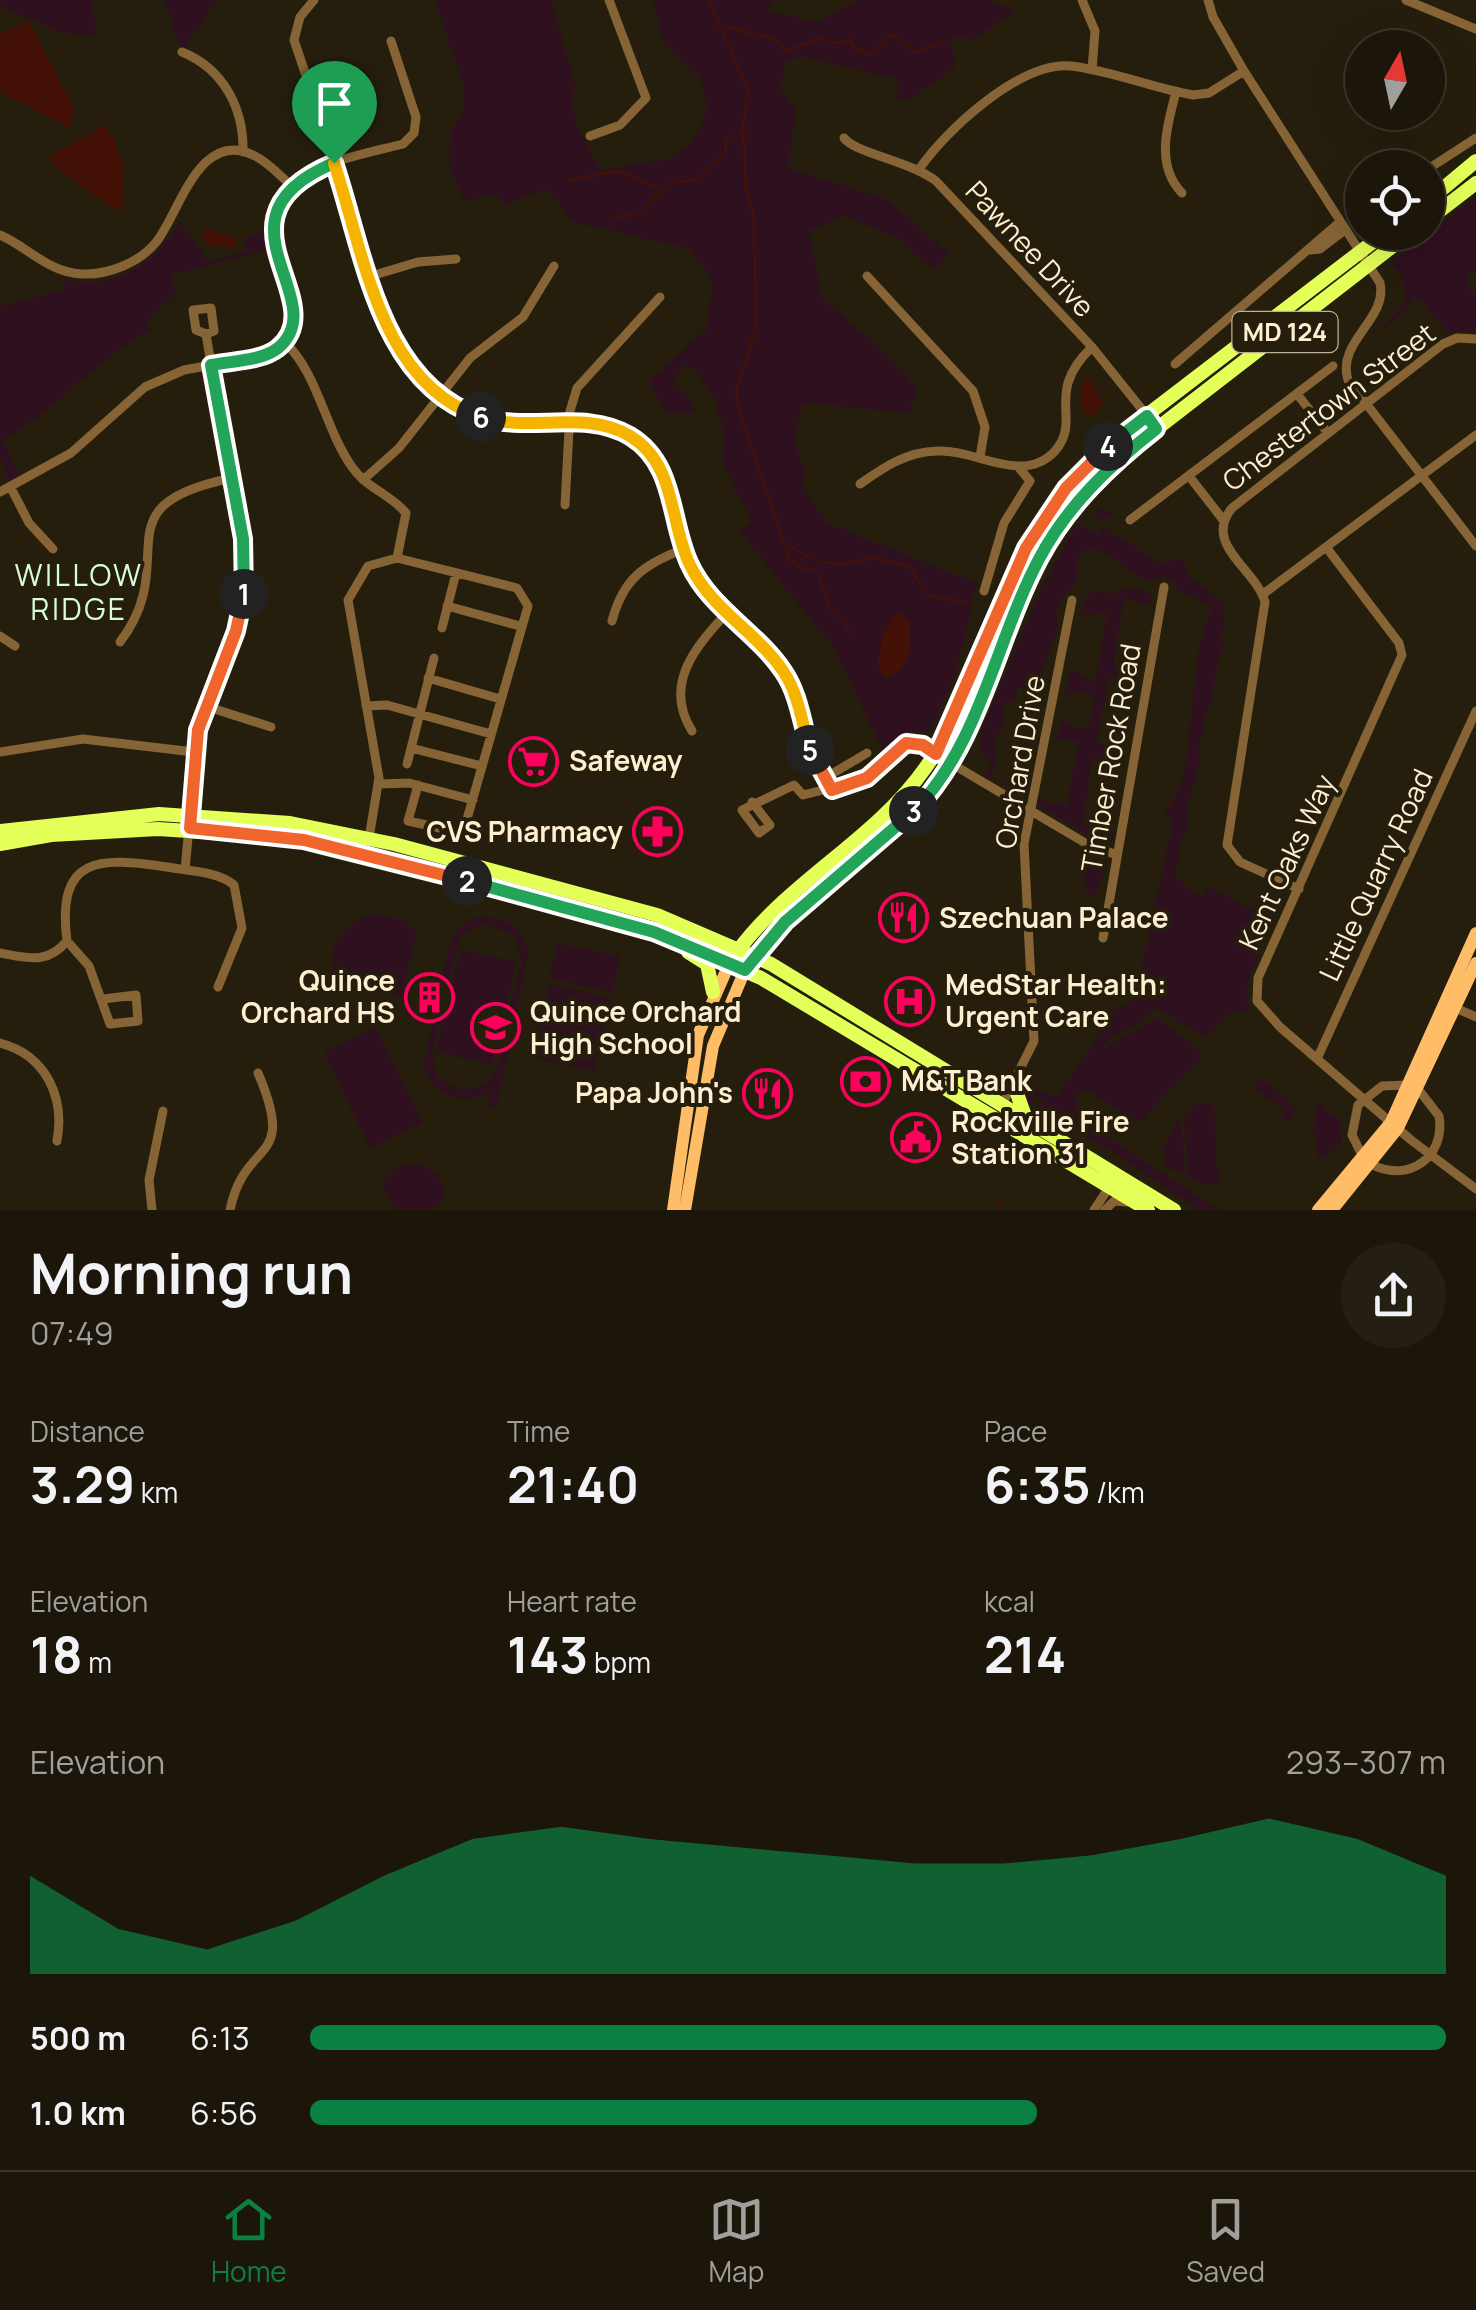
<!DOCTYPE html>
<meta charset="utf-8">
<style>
body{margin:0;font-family:Manrope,sans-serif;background:#251f13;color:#f1f3f6;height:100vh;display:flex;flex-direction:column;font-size:38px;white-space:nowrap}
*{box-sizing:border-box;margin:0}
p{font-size:32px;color:#a09f9c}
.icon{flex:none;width:55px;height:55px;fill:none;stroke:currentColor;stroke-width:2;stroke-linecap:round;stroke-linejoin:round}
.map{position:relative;height:1210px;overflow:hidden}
.panel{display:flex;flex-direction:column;background:#1c160a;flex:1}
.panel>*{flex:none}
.needle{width:65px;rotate:9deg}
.buttons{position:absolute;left:1345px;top:30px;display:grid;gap:20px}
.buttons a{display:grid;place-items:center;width:100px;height:100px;border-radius:50%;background:#1c160a;box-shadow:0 10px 40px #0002,0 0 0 2px #3a352b;font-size:50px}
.pin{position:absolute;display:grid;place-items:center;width:85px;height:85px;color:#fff;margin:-102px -42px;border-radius:50% 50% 50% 0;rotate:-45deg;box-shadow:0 0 10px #0007}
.pin .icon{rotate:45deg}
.km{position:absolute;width:50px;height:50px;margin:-25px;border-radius:50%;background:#222;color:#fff;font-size:28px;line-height:50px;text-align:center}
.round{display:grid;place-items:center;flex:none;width:105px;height:105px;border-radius:52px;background:#251f13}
.summary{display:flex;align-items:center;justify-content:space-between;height:170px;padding:0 30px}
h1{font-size:55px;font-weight:700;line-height:75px}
.figures{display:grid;grid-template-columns:repeat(3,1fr);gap:15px;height:170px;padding:10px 30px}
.figures div{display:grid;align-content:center}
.figures b{font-size:50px;font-weight:700}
.figures small{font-size:28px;font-weight:400}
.figures p{font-size:28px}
.chart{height:280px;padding:20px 30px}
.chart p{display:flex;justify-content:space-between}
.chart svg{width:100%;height:180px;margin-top:10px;fill:#0b8043;opacity:.7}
ul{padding:0 30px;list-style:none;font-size:32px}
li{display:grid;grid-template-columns:160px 120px 1fr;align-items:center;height:75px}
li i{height:25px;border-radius:12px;background:#0b8043}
.dock{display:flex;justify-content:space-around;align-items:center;height:140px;border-top:2px solid #3a352b;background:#1c160a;font-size:28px;color:#a09f9c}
.dock a{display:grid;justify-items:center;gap:5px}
.dock .active{color:#0b8043}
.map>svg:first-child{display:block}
.green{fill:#2f101f;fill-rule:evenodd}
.water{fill:#441107}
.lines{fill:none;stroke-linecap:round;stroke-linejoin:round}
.stream{stroke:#441107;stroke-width:2.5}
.street{stroke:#866436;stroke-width:9}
.secondary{stroke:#ffbd68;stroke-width:12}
.primary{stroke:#e4ff58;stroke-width:14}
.split-1-casing{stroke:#fff;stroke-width:20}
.split-2-casing{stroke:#fff;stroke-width:20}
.split-3-casing{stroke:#fff;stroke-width:20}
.split-4-casing{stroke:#fff;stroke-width:20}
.split-5-casing{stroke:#fff;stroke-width:20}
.split-6-casing{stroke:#fff;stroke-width:20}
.split-7-casing{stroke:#fff;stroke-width:20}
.split-1{stroke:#22a559;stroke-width:12}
.split-2{stroke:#f0652b;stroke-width:12}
.split-3{stroke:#22a559;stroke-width:12}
.split-4{stroke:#22a559;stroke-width:12}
.split-5{stroke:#f0652b;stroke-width:12}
.split-6{stroke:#f5b400;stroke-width:12}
.split-7{stroke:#f5b400;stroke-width:12}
.labels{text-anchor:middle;stroke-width:8;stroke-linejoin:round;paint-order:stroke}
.shield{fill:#251e0d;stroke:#beb096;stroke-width:2.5}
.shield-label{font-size:25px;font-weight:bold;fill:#ffefd1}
.street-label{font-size:28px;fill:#ffefd1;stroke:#251e0d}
.poi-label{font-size:28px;font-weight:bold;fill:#ffefd1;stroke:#251e0d;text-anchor:start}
.neighbourhood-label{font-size:30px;letter-spacing:2.5px;fill:#d7ffd3;stroke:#251e0d}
</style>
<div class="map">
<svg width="1476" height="1210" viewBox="0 0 1476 1210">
<rect width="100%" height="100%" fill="#251e0d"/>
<path class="green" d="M0,0H92L96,35L61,33L0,6Z
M164,0H217L182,52Z
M435,0H551L575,84L572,104L577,124L600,170L670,159L693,141L707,113L701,78L664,43L653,0H774L767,11L818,22L857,0H988L1015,11L973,39L951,37L955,67L913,97L896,100L898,79L799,56L785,63L780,87L796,109L788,168L887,200L949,254L935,271L900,240L844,215L809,231L822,298L876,345L918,389L908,413L804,403C794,430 791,447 807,472L801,485L827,523L977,583L955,677L930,730L901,733L906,743L886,757L834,648L740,532L752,522L722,461L724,434L715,401L697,372L683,364L673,384L689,397L695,413L666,414L649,381L706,329L713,281L688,248L572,222L547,188L503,205L496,194L464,202L449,162L450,133L463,112L464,86Z
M1476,197V271L1468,274L1467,286L1476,295V330L1447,333L1422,301L1413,297L1405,312L1379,331L1406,300L1402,277L1391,262Z
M180,221L209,262L247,251L244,237L264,232L267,250L170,276L176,294L148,319L151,330C96,359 58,409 3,440L20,480L11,484L0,458V307L62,290L64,280C115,290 156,265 180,221Z
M1104,508L1117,517L1102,518L1103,527L1159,563L1183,558L1189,576L1229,608L1220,613L1226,622L1220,637L1225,646C1212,667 1217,699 1203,721L1206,737L1200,739C1199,748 1200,763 1198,771C1193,789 1185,806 1189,827L1182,837L1175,878L1201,897L1208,887L1260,914C1253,929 1262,938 1259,952C1253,976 1239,987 1251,1013L1231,1012L1206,1037L1156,1008L1137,1024L1110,1038L1100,1050L1158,1018L1200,1051L1202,1057L1143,1119L1134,1121L1088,1090L1078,1093L1076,1117L1219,1210H1199L1106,1147L1058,1121L1050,1111L1041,1110L1043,1099L1033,1097V1106L1023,1100L1024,1084L1056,1097L1096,1040L1098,1030L1092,1023L1090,1004C1114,1019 1131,1006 1144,984L1140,975L1173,822L1164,811C1201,783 1184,659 1211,613L1210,605L1178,590L1174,581L1159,576L1151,582C1124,573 1116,551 1087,548L1078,559L1076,586L1067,590L1057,607L1058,631L1042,670L1047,689L1018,688L1015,702L1004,703L1002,730L994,736L997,766L989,779L984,776L991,763L979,747L982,729L1041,589L1077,523L1098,534L1102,527L1100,519L1094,518L1097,510Z
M1119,589H1143L1151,595L1149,606L1124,598L1113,664L1138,665L1134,685L1109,676L1097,744L1123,745L1120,765L1092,757L1083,825H1109L1108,831L1115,833L1109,847L1037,805L1038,800L1067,806L1079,741L1057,740L1061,718L1074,727L1088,729L1094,695L1085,689L1084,693L1065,695L1070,669L1087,677L1086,682L1095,681L1107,613L1081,615L1084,599L1089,600L1091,591L1112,594Z
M1087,863L1104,871L1095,896L1087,894L1083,866Z
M381,914L406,922L417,932L401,998L334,982C326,945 343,919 381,914Z
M481,916L512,923L529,950L496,1107L488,1106L490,1091C462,1107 431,1096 424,1063L451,938L465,923ZM486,924L514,935L521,961L496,1070L485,1084L462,1091L437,1077L432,1053L458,942L466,931Z
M557,943L620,956L612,992L549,978Z
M460,949L516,962L493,1065L436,1052Z
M549,984L611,998L594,1071L533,1057Z
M376,1027L422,1123L370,1148L324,1053Z
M1262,1078L1296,1108L1293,1118L1285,1120L1281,1116L1285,1111L1254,1087Z
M1317,1100L1331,1115L1340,1117L1342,1144L1319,1159L1313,1130Z
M1214,1103L1217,1171L1222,1175L1214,1184L1199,1185L1198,1179H1188L1184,1118L1197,1104Z
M1176,1122H1181L1185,1174L1165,1167L1164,1147Z
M418,1164L437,1173L446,1199L430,1210H396L381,1185L398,1167Z"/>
<path class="water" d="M29,21L70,101L74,111L70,128L0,92V33Z
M104,125C123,146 126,179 122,206L116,211C102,199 53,169 49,157Z
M205,229L234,236L237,243L232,247L208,246L200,233Z
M1087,375L1104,404L1092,417L1081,410L1080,391Z
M898,612L909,621C912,645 913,666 888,678L881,672L878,660L884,632Z"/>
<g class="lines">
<path class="stream" d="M709,0L748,90L743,125L746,187L754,218L756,328L736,390L740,415L790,559L802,568L815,570
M725,26L776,40L785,52L818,38L830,44L851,40L853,47L871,55L893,34L915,52L945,41
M569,180L622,171L656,188
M614,218L641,212L671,180C697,188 706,166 725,154L726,139L742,130
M790,546L810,558
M819,562L841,564L874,558L909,566L928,596L968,603
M819,573L829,609L844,620L849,632
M1000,1200L1003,1210"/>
<path class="street" d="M314,0L300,17L294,40L400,354L421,381L466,412L514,424L614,428L650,452L666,477L690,564L726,614L786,676L811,752L832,790C871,790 880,744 915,742L1087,844L1117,855
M1082,0L1095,31L1092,70
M1208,0L1213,17L1244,71L1380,283C1388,320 1336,341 1348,380L1476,546
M1406,0L1476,29
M182,52C224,69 244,109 243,152
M1176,92C1167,125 1155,166 1182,193
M590,136L620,125L646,98L609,0
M844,138C855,153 910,161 936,181L1092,347L1148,417
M920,168C946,130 1021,61 1071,66C1113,71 1152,88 1193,95L1209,93L1244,71
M1428,169L1476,138
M0,235C28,247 49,273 82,274C109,275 141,262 157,241C180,211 200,127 255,156C268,162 280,176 291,185
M1310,250L1320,249L1345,230
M371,276L418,262L456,259
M867,276L973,391L985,427L980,457
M284,341C319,375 324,427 352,467C366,488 390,494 406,513L397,558
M1175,364L1340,222
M1297,394L1328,433
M1189,476L1224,521
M363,480L399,448L470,358L523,317L554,266
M860,484C884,467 906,452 937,451C976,449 1023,486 1055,451C1083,419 1043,394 1092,347
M11,488L29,523L53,549
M0,492L71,453L145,387L184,370L257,357L282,345C296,321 292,304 285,278C255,171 316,166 403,144L414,133L416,117L391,41
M565,505L570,411L577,388L660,297
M1130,520L1333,366
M1326,547L1399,643L1402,655L1258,978L1257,1001L1280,1027L1411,1140L1476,1189
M984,591L1004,523L1030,481L1020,469
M1263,594L1476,435
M447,606L520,626
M612,621C623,579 644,564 684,549
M442,628L456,573
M0,636L15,646
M120,642C184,558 95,506 232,478
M428,678L500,699
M205,706L271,727
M366,706L387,705L491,734
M692,731C663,685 695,647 726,614
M411,748L482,766
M0,752L83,739L194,752
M407,764L434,658
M825,778L867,753
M379,784L409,783L473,800
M752,802L770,825L759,833L742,810L794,785L803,795L831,788
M369,838L379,778L348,600L368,566L397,558L517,588L528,606L463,833L408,821L418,785
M185,870L198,730L236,631L246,572L206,334L214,331L211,308L193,310L196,330L206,334
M1299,889L1240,862L1227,845L1265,602C1256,569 1202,544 1232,508L1443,344L1457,338L1476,339
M1103,938L1164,587
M67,941L89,966L110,1024L138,1021L136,995L103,999
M0,953C28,958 47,965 67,941C56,855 100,857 167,867C188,871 217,871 234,885L242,928L218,987
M1451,1006L1476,1017
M0,1043C46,1055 65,1097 57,1141
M1317,1059L1476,711
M1002,1105L1034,1041L1024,844L1072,600
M1363,1157L1352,1135L1358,1105L1382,1086L1407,1085
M1371,1164C1408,1184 1446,1157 1439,1116L1418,1089
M152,1210L149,1180L163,1111
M230,1210C245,1136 298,1167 258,1073
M1094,1210L1112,1183
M1105,1210L1114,1201L1128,1202"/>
<path class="secondary" d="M673,1210L698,1035L730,962
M685,1210L713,1046L745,970
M1318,1210L1391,1122L1476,933
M1332,1210L1398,1128L1476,963"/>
<path class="primary" d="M1428,201L1476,161
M1428,220L1476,183
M0,831L159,814L290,823L394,844L657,915L771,964L1174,1210
M0,844L51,835L158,829L281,837L356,851L654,932L761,978L1148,1210
M688,952L707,964L713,992
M737,952C790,880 875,840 926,767C973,701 988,617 1027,547C1050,506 1080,473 1113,441L1386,232
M751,961L785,922L927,797L956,751L1038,561L1083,495L1132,448L1411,232
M1014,1085L1025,1116"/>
</g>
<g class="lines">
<defs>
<path id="split-1" d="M244,594L243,539L211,365C231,361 262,361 278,348C336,300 203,218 334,163"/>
<path id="split-2" d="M244,594L236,631L198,730L190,828L304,840L467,881"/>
<path id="split-3" d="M467,881L654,932L745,970L785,922L914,811"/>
<path id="split-4" d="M914,811C980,744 996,640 1039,559C1067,506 1110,465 1156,429L1147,416L1108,446"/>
<path id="split-5" d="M810,750L832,790L867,778L906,743L923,745L936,754L1026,548L1066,488L1108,446"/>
<path id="split-6" d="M481,417C529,433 585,409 630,436C676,464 669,519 689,563C710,609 756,631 783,671C799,694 802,724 810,750"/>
<path id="split-7" d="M334,163C364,251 379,384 481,417"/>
</defs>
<use href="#split-1" class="split-1-casing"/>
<use href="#split-2" class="split-2-casing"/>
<use href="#split-3" class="split-3-casing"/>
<use href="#split-4" class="split-4-casing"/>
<use href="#split-5" class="split-5-casing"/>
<use href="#split-6" class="split-6-casing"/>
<use href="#split-7" class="split-7-casing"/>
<use href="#split-1" class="split-1"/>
<use href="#split-2" class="split-2"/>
<use href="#split-3" class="split-3"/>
<use href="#split-4" class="split-4"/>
<use href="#split-5" class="split-5"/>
<use href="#split-6" class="split-6"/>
<use href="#split-7" class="split-7"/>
</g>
<defs>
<symbol id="supermarket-ring" viewBox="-11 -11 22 22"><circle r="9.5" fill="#251e0d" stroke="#fc005c" stroke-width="1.5"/><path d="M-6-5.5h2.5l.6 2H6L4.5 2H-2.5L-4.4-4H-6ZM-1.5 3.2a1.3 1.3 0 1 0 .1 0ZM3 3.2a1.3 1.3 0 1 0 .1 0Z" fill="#fc005c"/></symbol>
<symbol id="pharmacy-ring" viewBox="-11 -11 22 22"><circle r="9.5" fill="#251e0d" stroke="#fc005c" stroke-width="1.5"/><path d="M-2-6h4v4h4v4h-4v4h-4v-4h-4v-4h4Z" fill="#fc005c"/></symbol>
<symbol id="restaurant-ring" viewBox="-11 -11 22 22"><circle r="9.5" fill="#251e0d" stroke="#fc005c" stroke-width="1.5"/><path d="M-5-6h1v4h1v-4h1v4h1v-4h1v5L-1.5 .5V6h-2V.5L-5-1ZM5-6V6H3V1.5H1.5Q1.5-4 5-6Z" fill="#fc005c"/></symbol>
<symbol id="building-ring" viewBox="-11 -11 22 22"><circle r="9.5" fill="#251e0d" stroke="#fc005c" stroke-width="1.5"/><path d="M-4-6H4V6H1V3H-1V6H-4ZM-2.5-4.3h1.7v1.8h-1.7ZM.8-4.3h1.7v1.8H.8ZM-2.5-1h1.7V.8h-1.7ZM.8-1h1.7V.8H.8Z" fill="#fc005c"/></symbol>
<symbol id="hospital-ring" viewBox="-11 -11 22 22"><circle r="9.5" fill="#251e0d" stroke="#fc005c" stroke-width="1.5"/><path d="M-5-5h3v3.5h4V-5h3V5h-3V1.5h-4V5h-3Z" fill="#fc005c"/></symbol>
<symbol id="school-ring" viewBox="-11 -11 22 22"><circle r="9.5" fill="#251e0d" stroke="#fc005c" stroke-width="1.5"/><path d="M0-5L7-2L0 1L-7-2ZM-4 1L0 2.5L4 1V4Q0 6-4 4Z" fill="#fc005c"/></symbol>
<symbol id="bank-ring" viewBox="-11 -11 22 22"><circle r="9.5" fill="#251e0d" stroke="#fc005c" stroke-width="1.5"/><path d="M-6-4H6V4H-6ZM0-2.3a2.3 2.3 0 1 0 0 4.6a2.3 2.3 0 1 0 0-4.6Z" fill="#fc005c"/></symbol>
<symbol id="civic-ring" viewBox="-11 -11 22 22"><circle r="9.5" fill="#251e0d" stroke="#fc005c" stroke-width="1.5"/><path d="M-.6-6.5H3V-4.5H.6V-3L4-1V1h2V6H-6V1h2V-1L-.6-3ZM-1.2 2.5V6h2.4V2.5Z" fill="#fc005c"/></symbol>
</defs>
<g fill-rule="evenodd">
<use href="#supermarket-ring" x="506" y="734" width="55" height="55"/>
<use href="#pharmacy-ring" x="630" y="804" width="55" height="55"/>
<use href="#restaurant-ring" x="876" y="890" width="55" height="55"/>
<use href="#building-ring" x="402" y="970" width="55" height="55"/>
<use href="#hospital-ring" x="882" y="974" width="55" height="55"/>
<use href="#school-ring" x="468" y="1000" width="55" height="55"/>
<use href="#bank-ring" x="838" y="1054" width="55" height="55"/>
<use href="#restaurant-ring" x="740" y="1066" width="55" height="55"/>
<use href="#civic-ring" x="888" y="1110" width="55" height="55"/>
</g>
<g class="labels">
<rect class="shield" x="1232.5" y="312" width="105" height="40" rx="8"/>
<g class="shield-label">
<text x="1285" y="341">MD 124</text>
</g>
<g class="street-label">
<text transform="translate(1030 249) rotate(47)" y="10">Pawnee Drive</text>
<text transform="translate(1329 407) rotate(-37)" y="10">Chestertown Street</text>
<text transform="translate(1111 758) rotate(-80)" y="10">Timber Rock Road</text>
<text transform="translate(1020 762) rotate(-80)" y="10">Orchard Drive</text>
<text transform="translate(1287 862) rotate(-65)" y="10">Kent Oaks Way</text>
<text transform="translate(1376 875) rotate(-65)" y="10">Little Quarry Road</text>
</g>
<g class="poi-label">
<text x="569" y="771">Safeway</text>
<text x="623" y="842" text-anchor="end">CVS Pharmacy</text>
<text x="939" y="928">Szechuan Palace</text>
<text x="395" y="991" text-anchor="end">Quince<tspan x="395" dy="32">Orchard HS</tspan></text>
<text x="945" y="995">MedStar Health:<tspan x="945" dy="32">Urgent Care</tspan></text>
<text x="530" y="1022">Quince Orchard<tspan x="530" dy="32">High School</tspan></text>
<text x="901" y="1091">M&amp;T Bank</text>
<text x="733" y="1103" text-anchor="end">Papa John's</text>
<text x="951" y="1132">Rockville Fire<tspan x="951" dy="32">Station 31</tspan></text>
</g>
<g class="neighbourhood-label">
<text x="79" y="586">WILLOW<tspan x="79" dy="34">RIDGE</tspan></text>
</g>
</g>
</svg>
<div class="buttons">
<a><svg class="needle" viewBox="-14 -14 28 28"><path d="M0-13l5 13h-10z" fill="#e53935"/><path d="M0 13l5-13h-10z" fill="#a09f9c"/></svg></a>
<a><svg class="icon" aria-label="locate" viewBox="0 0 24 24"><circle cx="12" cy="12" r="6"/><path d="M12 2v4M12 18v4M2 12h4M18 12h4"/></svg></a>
</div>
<div class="pin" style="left:334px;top:163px;background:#1e9e55"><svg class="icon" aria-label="arrive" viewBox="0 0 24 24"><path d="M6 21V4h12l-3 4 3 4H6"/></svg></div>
<b class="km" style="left:244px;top:594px">1</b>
<b class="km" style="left:467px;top:881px">2</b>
<b class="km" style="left:914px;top:811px">3</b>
<b class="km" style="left:1108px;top:446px">4</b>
<b class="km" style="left:810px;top:750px">5</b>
<b class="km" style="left:481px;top:417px">6</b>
</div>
<section class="panel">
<div class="summary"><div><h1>Morning run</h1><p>07:49</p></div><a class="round"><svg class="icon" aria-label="share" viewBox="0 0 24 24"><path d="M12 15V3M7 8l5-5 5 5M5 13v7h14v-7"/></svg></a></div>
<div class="figures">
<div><p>Distance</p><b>3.29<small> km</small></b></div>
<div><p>Time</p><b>21:40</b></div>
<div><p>Pace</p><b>6:35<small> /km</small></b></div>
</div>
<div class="figures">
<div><p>Elevation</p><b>18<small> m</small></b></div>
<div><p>Heart rate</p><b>143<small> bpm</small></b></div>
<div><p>kcal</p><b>214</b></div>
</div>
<div class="chart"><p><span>Elevation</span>293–307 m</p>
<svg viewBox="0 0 160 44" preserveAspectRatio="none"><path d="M0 44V20L10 33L20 38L30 31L40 20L50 11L60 8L70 11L80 13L90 15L100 17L110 17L120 15L130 11L140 6L150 11L160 20V44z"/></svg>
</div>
<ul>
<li><b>500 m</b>6:13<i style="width:100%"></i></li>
<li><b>1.0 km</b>6:56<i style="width:64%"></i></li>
</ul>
</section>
<nav class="dock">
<a class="active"><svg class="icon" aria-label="home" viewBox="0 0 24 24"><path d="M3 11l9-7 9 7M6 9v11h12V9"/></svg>Home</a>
<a><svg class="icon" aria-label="map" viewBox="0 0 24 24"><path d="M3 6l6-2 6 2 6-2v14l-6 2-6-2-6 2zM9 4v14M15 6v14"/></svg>Map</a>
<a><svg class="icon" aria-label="saved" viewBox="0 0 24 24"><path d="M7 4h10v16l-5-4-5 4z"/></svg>Saved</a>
</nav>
